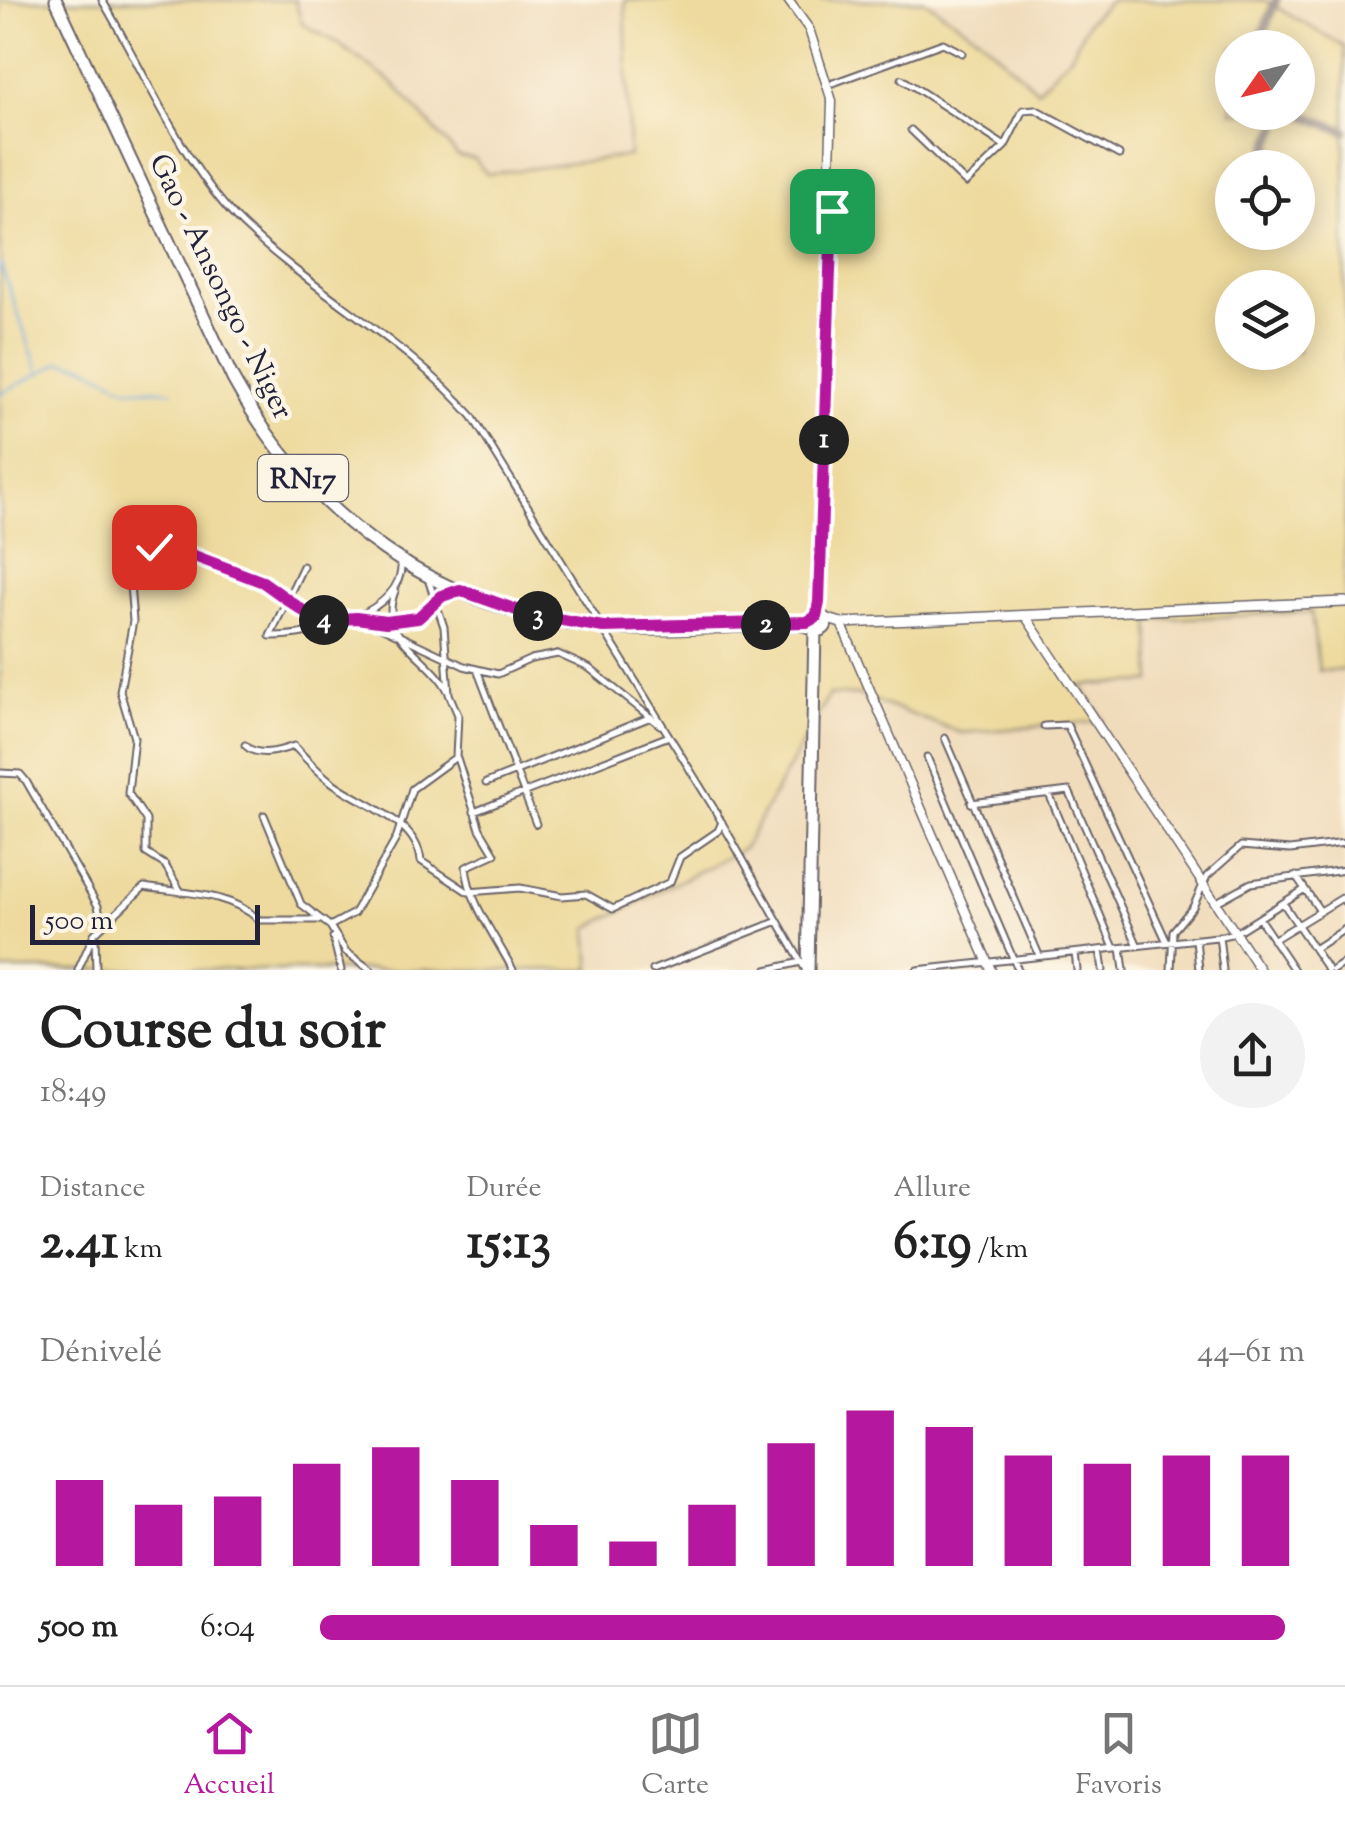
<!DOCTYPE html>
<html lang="fr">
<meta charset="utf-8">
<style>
body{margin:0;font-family:"Sorts Mill Goudy",serif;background:#f2f2f2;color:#222;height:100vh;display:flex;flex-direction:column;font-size:38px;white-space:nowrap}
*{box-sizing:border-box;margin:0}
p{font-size:32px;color:#767676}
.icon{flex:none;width:55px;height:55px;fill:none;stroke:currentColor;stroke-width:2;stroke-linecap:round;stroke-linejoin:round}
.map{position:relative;height:970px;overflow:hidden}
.panel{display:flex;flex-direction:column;background:#fff;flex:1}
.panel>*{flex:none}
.needle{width:65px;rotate:236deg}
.buttons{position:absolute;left:1215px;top:30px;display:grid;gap:20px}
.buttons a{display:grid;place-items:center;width:100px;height:100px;border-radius:50%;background:#fff;box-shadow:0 5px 25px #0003;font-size:50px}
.scale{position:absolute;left:30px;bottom:25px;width:230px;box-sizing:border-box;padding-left:10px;border:5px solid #22223b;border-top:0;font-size:28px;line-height:35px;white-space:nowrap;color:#22223b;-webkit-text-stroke:8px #fcf5e5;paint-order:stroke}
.pin{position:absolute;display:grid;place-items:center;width:85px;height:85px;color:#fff;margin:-42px;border-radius:20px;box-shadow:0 5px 15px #0006}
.km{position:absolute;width:50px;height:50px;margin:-25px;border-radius:50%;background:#222;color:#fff;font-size:28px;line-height:50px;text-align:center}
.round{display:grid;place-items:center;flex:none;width:105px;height:105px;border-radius:52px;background:#f2f2f2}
.overview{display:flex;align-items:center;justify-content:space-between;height:170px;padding:0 40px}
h1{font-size:55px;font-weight:800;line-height:75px}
.figures{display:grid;grid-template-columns:repeat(3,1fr);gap:15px;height:170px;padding:10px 40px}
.figures div{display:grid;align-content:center}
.figures b{font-size:50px;font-weight:800}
.figures small{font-size:28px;font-weight:400}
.figures p{font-size:28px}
.chart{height:280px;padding:20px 40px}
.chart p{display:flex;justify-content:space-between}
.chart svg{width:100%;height:180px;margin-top:10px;stroke:#b5179e;stroke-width:6}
ul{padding:0 40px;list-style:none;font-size:32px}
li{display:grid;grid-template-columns:160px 120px 1fr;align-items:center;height:75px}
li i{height:25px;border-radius:12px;background:#b5179e}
.tabs{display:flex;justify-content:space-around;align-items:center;height:140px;border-top:2px solid #e0e0e0;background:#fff;font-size:28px;color:#767676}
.tabs a{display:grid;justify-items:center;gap:5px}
.tabs .selected{color:#b5179e}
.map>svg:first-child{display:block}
.sand{fill:#eeda9e;stroke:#887e6c;stroke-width:2.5;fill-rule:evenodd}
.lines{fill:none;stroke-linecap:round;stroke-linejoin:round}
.stream{stroke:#65a9da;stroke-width:2.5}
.taxiway{stroke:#897e7a;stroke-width:9}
.minor-casing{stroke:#6a6367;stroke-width:9}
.tertiary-casing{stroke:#6a6367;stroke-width:11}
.secondary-casing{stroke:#6a6367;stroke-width:12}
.primary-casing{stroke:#6a6367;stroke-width:15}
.minor{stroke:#fff;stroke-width:5}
.tertiary{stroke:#fff;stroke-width:8}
.secondary{stroke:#fff;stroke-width:9}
.primary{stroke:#fff;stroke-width:11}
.route-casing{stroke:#fff;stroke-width:20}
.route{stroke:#b5179e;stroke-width:12}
.labels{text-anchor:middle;stroke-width:9;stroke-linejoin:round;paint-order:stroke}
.shield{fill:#fcf5e5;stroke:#63616e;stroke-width:2.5}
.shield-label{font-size:28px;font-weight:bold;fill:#22223b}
.street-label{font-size:30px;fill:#22223b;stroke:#fcf5e5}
</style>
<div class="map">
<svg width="1345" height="970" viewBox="0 0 1345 970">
<rect width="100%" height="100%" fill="#fcf5e5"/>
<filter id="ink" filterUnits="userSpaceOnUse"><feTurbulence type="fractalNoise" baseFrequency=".01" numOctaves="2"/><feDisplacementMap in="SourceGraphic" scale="20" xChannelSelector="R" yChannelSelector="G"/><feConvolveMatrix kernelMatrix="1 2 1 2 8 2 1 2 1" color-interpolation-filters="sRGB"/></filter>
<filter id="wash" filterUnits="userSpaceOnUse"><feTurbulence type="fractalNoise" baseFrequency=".0048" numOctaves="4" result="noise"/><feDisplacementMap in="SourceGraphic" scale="40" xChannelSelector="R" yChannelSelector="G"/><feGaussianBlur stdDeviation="2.25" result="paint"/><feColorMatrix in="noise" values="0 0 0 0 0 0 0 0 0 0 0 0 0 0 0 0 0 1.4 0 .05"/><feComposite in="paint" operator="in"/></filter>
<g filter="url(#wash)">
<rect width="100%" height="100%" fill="#f0dbba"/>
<path class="sand" d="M0,0H295L302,24L336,42L395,85L458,156L474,159L487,174L629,156L625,0H924L982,39L1037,90L1071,55L1088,21L1111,0H1264L1345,47V670L1319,671L1311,612L1150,620L1152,682L1082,685L1103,721L961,733L859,695H829L744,848L588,928L591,970H0ZM1232,48H1298V112H1232ZM1232,168H1298V232H1232ZM1232,288H1298V352H1232Z"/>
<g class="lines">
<path class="stream" d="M0,263L38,370
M0,394L61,362L85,366L127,388L172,391"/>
<path class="taxiway" d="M1257,48L1276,0
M1296,112L1345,131
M1273,164L1264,160L1283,112"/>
</g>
</g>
<g filter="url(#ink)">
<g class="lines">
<defs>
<path id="minor" d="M102,0C145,72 184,168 243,225C315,294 406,340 472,416L713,807L804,967
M902,79L1005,146L1023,110L1035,109L1119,155
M833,83L943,43L962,53
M911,130L966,183L1005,146
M395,591C376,639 429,654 448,691
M378,622C424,623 422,603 457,591
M270,636C311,637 407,614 401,560
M270,636L303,566
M478,672L536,824
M1044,726L1067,725L1166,940
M945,738L1039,955
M245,745C257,758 279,751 294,746C307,760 318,772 333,783C363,805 417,820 421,861L468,892L520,888L562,896L586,894L613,909L670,882L680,857L718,831L722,822
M927,757L1018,970
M457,758L480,829L495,854L466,867C469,903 496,937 513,970
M0,773L20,774L26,781L98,906L102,924
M486,783L651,717
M1049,794L1114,948
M971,803L1069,791L1138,946
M474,812L669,736
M264,815L301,904L330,926L346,952L371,970
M1296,876L1320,911
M181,892L165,865L146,853V820L128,793L134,738L120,691L133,621L129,573L146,549L168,547L249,576L319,619L370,622L464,666L498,674L531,659L558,654L589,668L660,725
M1215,903L1251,883L1345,870
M1283,903L1328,970
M1259,918L1294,970
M330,926L354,913L396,839L412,789L456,757L458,715L449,694L444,627L429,582
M1219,936L1223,970
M333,937L341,970
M95,938L96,970
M1196,939L1199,970
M1273,940L1342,898L1345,902
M1121,948L1124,970
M1314,949L1345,929
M1100,950L1103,970
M1075,953L1077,970
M78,970L94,934L144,887C182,893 230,892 259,920H319
M653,970L778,921
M767,970L801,962
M917,970L1217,937L1235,933L1305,889
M1171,970L1173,931L1193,907L1207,876L1241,846L1290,850L1345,843
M1333,970L1345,962"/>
<path id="tertiary" d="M788,0L809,29L832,101L816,617
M1026,617L1260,970
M841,623L991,970"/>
<path id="secondary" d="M825,618L841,623L1345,602"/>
<path id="primary" d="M56,0L233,379C311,520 438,612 602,627C667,633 734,625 799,624L814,628
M812 623a7 7 0 1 1 14 0a7 7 0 1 1-14 0Z
M808,970L815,629"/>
</defs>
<use href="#minor" class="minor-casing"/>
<use href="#tertiary" class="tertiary-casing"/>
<use href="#secondary" class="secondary-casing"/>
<use href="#primary" class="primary-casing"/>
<use href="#minor" class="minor"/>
<use href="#tertiary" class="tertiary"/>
<use href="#secondary" class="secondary"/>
<use href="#primary" class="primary"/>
</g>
</g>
<g class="lines" filter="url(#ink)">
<defs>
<path id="route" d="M154,547L168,546L263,582L302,610L325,620L356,618L386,622L418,618L442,596L460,590L528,614L603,627L807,622L816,617L819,602L832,211"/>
</defs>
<use href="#route" class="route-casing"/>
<use href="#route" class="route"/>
</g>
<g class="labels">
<rect class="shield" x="258" y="455" width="90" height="46" rx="8"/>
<g class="shield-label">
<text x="303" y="488">RN17</text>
</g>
<g class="street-label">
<text transform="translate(222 286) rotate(64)" y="10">Gao - Ansongo - Niger</text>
</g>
</g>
</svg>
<div class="buttons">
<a><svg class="needle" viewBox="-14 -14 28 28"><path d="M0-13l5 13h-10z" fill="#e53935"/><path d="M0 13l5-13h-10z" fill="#767676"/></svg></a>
<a><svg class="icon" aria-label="locate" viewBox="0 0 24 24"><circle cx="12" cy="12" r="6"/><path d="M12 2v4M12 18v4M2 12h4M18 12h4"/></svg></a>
<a><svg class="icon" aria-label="layers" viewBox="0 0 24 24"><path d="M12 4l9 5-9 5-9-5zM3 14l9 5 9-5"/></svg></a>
</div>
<div class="scale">500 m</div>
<div class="pin" style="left:832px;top:211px;background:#1e9e55"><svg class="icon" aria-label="arrive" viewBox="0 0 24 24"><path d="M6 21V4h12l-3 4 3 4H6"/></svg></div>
<div class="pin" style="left:154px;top:547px;background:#d93025"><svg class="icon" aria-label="check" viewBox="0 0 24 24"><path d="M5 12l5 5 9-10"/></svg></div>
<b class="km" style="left:824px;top:440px">1</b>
<b class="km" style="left:766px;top:625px">2</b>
<b class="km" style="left:538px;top:616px">3</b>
<b class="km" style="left:324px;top:620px">4</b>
</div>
<section class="panel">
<div class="overview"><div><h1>Course du soir</h1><p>18:49</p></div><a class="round"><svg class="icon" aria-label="share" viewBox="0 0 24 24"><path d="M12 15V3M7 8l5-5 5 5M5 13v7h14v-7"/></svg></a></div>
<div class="figures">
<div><p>Distance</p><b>2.41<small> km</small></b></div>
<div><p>Durée</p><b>15:13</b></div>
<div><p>Allure</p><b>6:19<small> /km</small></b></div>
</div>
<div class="chart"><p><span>Dénivelé</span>44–61 m</p>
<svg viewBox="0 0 160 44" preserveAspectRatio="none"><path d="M5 44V23M15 44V29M25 44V27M35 44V19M45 44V15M55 44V23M65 44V34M75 44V38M85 44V29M95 44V14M105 44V6M115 44V10M125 44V17M135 44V19M145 44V17M155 44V17"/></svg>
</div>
<ul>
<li><b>500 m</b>6:04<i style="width:98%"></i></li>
</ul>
</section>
<nav class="tabs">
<a class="selected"><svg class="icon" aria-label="home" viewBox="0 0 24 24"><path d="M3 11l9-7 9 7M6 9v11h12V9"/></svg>Accueil</a>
<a><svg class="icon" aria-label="map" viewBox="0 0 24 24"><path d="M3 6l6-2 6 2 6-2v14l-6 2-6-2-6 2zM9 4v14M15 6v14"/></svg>Carte</a>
<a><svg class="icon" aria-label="saved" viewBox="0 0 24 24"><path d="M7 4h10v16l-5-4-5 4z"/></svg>Favoris</a>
</nav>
